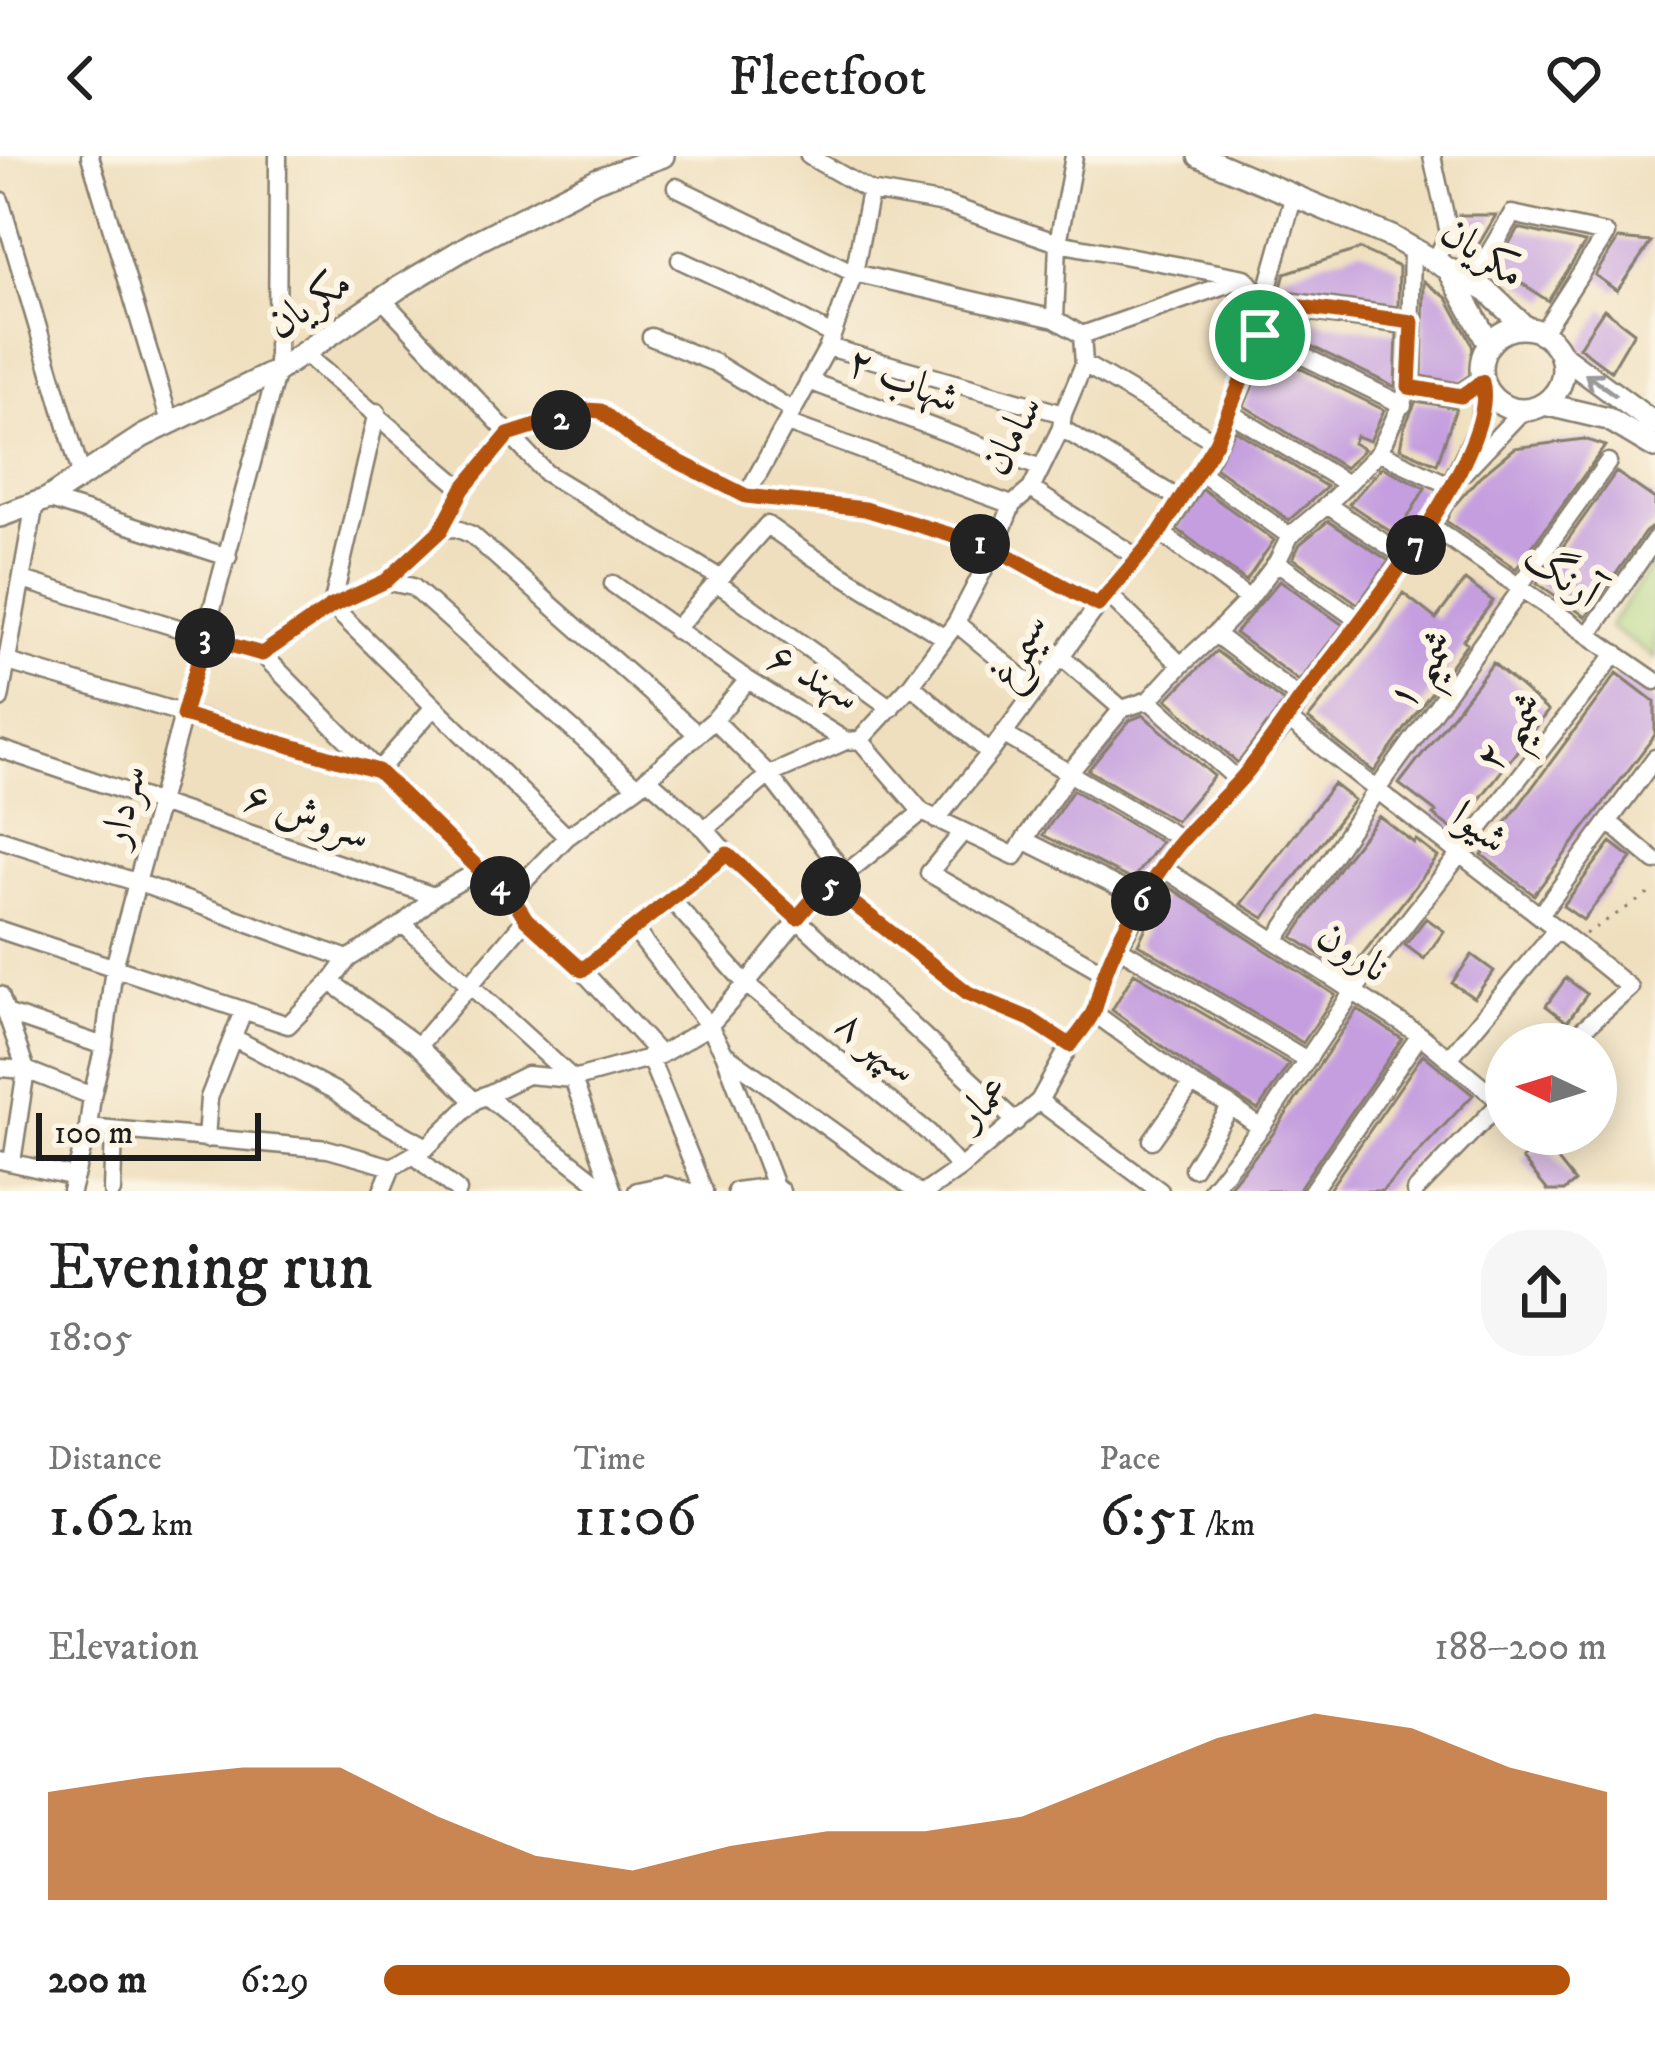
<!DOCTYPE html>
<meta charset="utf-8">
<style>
body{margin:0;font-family:"IM FELL DW Pica",Amiri,serif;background:#f6f6f6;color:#222;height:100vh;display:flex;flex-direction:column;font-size:45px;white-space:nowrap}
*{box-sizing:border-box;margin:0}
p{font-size:39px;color:#767676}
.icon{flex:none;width:66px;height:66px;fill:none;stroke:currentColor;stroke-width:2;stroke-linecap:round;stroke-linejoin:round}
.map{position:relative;height:1035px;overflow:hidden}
.sheet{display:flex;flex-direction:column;background:#fff;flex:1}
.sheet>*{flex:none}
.needle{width:78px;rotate:274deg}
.buttons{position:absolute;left:1485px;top:867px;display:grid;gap:24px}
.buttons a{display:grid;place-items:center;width:132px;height:132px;border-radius:50%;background:#fff;box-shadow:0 6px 30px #0003;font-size:60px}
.scale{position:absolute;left:36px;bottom:30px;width:225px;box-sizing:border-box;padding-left:12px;border:6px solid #1c1c1c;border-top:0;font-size:33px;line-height:42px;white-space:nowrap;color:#1c1c1c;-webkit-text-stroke:9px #fcf5e5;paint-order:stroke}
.pin{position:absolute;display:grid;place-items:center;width:102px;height:102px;color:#fff;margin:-51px;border:6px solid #fff;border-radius:50%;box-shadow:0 3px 12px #0007}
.km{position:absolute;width:60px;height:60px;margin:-30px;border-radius:50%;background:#222;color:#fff;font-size:33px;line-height:60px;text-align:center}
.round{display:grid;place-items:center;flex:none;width:126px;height:126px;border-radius:48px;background:#f6f6f6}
.headline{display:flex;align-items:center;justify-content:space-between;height:204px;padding:0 48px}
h1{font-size:66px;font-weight:600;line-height:90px}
.stats{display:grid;grid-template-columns:repeat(3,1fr);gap:18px;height:204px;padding:12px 48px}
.stats div{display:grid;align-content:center}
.stats b{font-size:60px;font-weight:600}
.stats small{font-size:33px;font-weight:400}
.stats p{font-size:33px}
.chart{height:336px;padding:24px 48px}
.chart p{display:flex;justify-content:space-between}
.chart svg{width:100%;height:216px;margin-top:12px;fill:#b45309;opacity:.7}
ul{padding:0 48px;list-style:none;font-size:39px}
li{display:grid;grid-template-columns:192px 144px 1fr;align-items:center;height:90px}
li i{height:30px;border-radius:15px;background:#b45309}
header{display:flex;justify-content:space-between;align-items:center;height:156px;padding:0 48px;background:#fff;font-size:54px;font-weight:600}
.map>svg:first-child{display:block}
.green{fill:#acd27c;stroke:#64774c;stroke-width:3}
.building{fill:#c49edf}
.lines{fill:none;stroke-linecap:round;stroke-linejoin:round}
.minor-casing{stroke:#867e6d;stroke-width:21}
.major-casing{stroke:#867e6d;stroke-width:26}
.path{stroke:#867e6d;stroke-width:3;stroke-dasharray:3 9;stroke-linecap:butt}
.minor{stroke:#fff;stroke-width:16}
.major{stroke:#fff;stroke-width:21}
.oneway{stroke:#999}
.route-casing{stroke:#fff;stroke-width:24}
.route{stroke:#b45309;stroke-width:15}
.labels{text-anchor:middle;stroke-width:12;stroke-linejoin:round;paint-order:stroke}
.street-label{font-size:42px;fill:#1c1c1c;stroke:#fcf5e5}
</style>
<header><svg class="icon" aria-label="back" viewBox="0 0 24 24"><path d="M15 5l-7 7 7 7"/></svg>Fleetfoot<svg class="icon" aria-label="heart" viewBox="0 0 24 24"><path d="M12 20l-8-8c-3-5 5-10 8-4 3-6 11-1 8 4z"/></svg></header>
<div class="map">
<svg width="1655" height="1035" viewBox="0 0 1655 1035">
<rect width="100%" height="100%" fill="#fcf5e5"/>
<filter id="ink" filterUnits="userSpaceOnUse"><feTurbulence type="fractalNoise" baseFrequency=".00833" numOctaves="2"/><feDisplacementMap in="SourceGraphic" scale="24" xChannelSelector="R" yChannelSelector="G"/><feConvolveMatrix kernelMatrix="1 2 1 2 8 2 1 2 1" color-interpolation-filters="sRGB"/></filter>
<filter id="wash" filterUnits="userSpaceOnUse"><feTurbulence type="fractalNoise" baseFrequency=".004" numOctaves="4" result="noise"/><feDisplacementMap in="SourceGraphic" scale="48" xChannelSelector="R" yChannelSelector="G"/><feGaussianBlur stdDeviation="2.7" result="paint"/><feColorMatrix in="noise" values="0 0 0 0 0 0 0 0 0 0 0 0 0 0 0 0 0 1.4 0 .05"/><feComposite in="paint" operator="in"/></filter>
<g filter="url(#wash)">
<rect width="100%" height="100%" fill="#efdfbe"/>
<path class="green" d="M1655,404V502L1609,471Z"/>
<g id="blocks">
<path class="building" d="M1459,59H1496L1468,107L1463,104Z
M1518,72L1585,87L1548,145L1496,110Z
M1618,83L1651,86L1617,135L1595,119Z
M1360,93L1399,111L1398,151L1280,135L1285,117Z
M1424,125L1447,142L1471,186L1473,194L1470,219L1458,227L1422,220Z
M1604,153L1634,176L1611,215L1579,191Z
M1275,160L1397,177L1395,231L1274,172Z
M1267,196L1384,254L1370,285L1356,280L1353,287L1364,293L1345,312L1244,250Z
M1416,245L1456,252L1437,308L1400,292L1404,272Z
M1235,274L1327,331L1289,364L1215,311Z
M1584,283L1605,290L1516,413L1446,365L1452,352L1480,320L1514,292Z
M1382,311L1425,332L1397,380L1349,348Z
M1616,316L1655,343V369L1645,376L1586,461L1537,427Z
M1202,333L1274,384L1246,425L1177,373Z
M1328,365L1389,405L1358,448L1293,402L1300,388Z
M1280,424L1343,469L1299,525L1235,477Z
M1465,424L1493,445L1463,484L1467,487L1374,616L1308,563L1380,474L1403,437L1436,463Z
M1216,495L1284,546L1238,607L1167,543Z
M1493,507L1548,555L1455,675L1433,659L1436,656L1399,628Z
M1617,517L1655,546V579L1534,739L1482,699Z
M1143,559L1214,620L1176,665L1088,614L1130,564Z
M1333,628L1354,644L1264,762L1241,748Z
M1073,634L1161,686L1132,724L1043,679Z
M1379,660L1414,687L1416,684L1438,701L1348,817L1293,781L1343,706Z
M1611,686L1632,702L1583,764L1563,750Z
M1166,729L1335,839L1303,887L1138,788Z
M1426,762L1444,775L1424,803L1405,789Z
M1472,799L1494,815L1474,842L1452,827Z
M1134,817L1289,908L1258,954L1199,917L1112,854Z
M1566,822L1587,838L1567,866L1546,850Z
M1357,853L1402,883L1302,1028L1299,1035H1226L1272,979Z
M1423,898L1473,939L1382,1035H1328Z
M1543,986L1575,1026L1564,1035H1548L1522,1003Z"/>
</g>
</g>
<g filter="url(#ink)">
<use href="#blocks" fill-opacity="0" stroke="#867e6d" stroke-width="3"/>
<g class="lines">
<defs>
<path id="minor" d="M90,0L170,266
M809,0L870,35L945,48L1058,87L1245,122L1264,146L1411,166
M1432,0L1449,77L1434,107
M676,31L854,117L1055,163L1082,179
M0,44L82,321
M680,104L770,146L832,179
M1472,126L1512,58L1606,78L1542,177
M382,143L546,317L720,422
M1055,163L1058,87L1074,0
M1082,179L1239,124
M1260,179L1403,249
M651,181L715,207L793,255
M828,191L1063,258
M303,197L463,333
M1084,208L1216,286
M809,225L1041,312
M1409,231L1461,240L1482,226
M1229,256L1347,328
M787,267L1012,349
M1061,272L1181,344
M1379,296L1451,330
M1197,314L1290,380
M1464,316L1522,255
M1031,333L1138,402
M746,340L828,191L854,117L870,35
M47,343L228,401
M1327,349L1407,402
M1430,369L1655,525
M441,373L463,333L508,279L587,254L601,255L636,283L746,340L865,353L995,392L1098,449
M1160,376L1249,443
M1277,406L1361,466
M23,424L262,498L378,615L433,552
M385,425L441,373L456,372L472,379L696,577
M716,426L891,552
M613,428L748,524L846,585L860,584L922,656L1015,700L1024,684L1142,743
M1519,430L1608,306
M1107,437L1181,509
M332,450L567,681
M332,450L377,256
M956,467L1036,533
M675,474L767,369L805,396L945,482
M1215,478L1301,543
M1589,478L1655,383
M262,498L332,450L385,425L413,431L637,631
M1061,500L1122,553
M8,506L378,615L480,714L511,739L526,763L582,814L660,899
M911,529L990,597
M0,543L35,347
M1149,544L1239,625
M714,564L769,619L845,718
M1289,564C1401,656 1519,740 1630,832L1566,888
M1003,578L1181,683
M860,584L911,529L956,467L995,392L1012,349L1031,333L1061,272L1063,258L1084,208L1082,179
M0,593L434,740
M647,622L705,673L727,698L1016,966
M936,664L990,597L1107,437L1160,376L1216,286L1260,179L1264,146L1294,39
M1609,666L1655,705
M705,673L769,619L846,585
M963,676L929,717L1105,817
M0,683L139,727L348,803
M1024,684L1070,616L1122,553L1149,544L1181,509L1215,478L1249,443L1277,406L1290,380L1327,349L1379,296L1409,231L1412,93
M1161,711L1420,879L1500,945
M827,727L968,837L1030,863L1070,889
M511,739L567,681L637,631L714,564L748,524
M670,742L746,828L929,977L960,1012
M1540,759L1655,602
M403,768L573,923L613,1035
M633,772L709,870L724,897L775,1030L781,1035
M0,774L288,869L331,826L348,803L403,768L434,740L480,714
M1275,785L1376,635L1522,432
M1118,791L1307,904
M582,814L727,698
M331,826L418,890L474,945L527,919L573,923L660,899L709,870L746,828L827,727L845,718L922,656
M0,839L26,914L12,1006
M6,857L104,890
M1094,857L1192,928L1231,950L1261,972
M234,882L335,935L359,953L427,991
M418,890L526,763
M725,898L916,1035
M649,900L704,1035
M1450,901L1557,773
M0,912L26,914L92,940
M485,939L608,1035
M1039,945L1160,1035
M88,971L328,993L392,1011
M206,983L209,942L243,855
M1152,984L1192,928
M414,999L458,1035
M0,1004L75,1021
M1193,1012L1231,950
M71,1035L88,971L92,940L104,890L114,811L277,215L278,0
M112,1035L114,975
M382,1035L392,1011L427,991L474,945
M637,1035L665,1029L688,1035
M736,1035L775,1030
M927,1035L960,1012L1039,945L1070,889L1094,857L1105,817L1161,711L1181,683L1239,625L1289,564L1301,543L1361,466L1430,369L1477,273L1485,232
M1210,1035L1261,972L1352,837L1616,497
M1312,1035L1420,879
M1415,1035L1506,941"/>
<path id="major" d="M1199,0L1392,81L1487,135L1526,172
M1450,116L1489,188
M1481 213a41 41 0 1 1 82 0a41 41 0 1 1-82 0Z
M1560,198L1655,268
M1544,248L1608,263L1655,291
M0,360L47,343L143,280L277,215L400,131L477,85L596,24L663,0"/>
</defs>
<use href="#minor" class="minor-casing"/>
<use href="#major" class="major-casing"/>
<path class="path" d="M1585,778L1655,734"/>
<use href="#minor" class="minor"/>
<use href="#major" class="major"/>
</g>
<defs><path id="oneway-shaft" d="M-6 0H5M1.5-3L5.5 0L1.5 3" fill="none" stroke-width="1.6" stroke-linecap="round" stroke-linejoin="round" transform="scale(3)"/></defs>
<use class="oneway" href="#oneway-shaft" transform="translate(1600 228) rotate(-144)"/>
</g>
<g class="lines" filter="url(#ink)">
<defs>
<path id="route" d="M1264,146L1412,166L1409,231L1461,240L1482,226C1501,295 1349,480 1305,537C1283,566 1264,597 1240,624C1215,652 1187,674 1166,705C1143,738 1119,778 1105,817C1101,828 1099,840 1095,852C1090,865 1079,878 1070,889L1030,863L968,837L827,727L797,762L727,698L582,814L526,763L511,739L480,714L378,615L183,559L205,482L262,498L332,450L386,425L441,374L463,333L508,279L587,254L601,255L636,284L746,340L865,353L994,392L1098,449L1160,376L1216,286L1260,179Z"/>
</defs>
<use href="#route" class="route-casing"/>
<use href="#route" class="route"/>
</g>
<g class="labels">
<g class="street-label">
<text transform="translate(1484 95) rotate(34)" y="15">مکریان</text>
<text transform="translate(308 146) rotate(-34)" y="15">مکریان</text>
<text transform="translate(904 222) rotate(21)" y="15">شهاب ۲</text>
<text transform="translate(1010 278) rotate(-62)" y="15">سامان</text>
<text transform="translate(1563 417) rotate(35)" y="15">آرنگ</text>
<text transform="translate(1020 495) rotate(-53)" y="15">سیمرغ</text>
<text transform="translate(1420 513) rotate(-54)" y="15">شمیم ۱</text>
<text transform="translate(815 519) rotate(29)" y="15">سهند ۶</text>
<text transform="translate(1509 575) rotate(-52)" y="15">شمیم ۲</text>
<text transform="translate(121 649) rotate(-76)" y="15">سردار</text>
<text transform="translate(308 658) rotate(19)" y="15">سروش ۶</text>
<text transform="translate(1481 670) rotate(37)" y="15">شیوا</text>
<text transform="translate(1354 794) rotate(33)" y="15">نارون</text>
<text transform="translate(878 889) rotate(39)" y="15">سپهر ۸</text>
<text transform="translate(982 945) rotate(-41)" y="15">عمار</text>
</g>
</g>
</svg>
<div class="buttons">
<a><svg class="needle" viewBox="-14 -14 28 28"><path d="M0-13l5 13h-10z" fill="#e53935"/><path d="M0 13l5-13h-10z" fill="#767676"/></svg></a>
</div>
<div class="scale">100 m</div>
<div class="pin" style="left:1260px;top:179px;background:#1e9e55"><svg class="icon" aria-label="arrive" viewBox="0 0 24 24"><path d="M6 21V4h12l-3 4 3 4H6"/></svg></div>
<b class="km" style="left:980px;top:388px">1</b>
<b class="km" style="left:561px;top:264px">2</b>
<b class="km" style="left:205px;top:482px">3</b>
<b class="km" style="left:500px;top:730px">4</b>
<b class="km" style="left:831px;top:730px">5</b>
<b class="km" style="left:1141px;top:745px">6</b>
<b class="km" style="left:1416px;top:389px">7</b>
</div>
<section class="sheet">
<div class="headline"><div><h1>Evening run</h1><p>18:05</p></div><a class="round"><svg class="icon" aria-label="share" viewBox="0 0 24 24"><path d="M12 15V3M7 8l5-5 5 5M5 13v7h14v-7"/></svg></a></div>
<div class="stats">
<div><p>Distance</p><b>1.62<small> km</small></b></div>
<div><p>Time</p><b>11:06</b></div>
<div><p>Pace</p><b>6:51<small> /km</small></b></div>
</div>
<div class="chart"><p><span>Elevation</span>188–200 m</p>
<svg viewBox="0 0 160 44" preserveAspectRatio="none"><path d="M0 44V22L10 19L20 17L30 17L40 27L50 35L60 38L70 33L80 30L90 30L100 27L110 19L120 11L130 6L140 9L150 17L160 22V44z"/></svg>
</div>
<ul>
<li><b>200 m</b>6:29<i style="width:97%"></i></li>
</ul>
</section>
